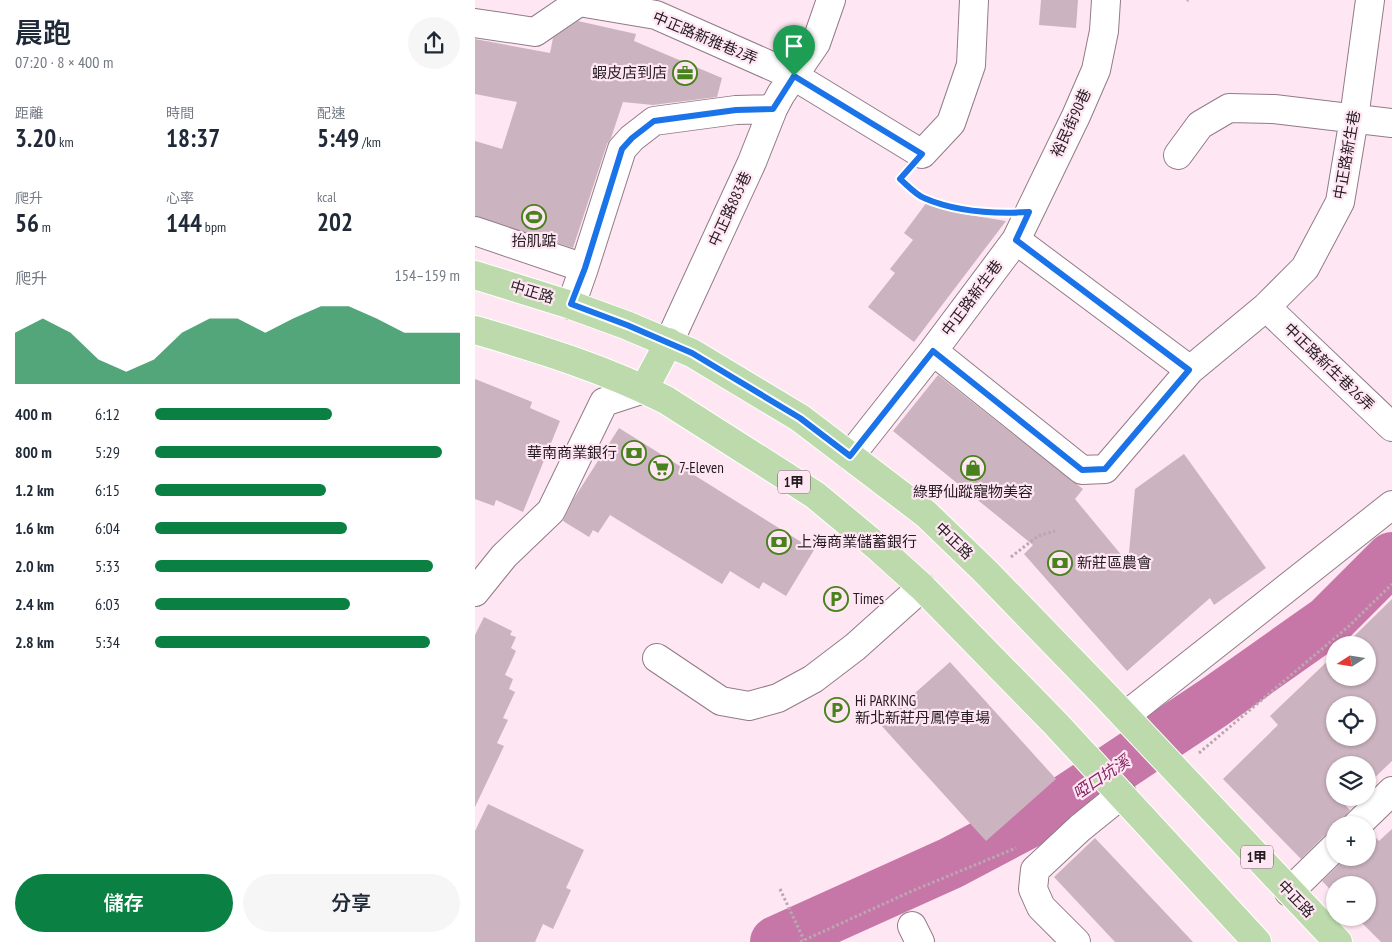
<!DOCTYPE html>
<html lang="zh-TW">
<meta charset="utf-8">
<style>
body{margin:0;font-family:"PT Sans Narrow","Noto Sans TC",sans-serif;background:#f6f6f7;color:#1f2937;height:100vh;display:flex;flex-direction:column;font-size:19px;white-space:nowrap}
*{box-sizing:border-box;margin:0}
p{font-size:16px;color:#747a83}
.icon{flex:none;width:28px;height:28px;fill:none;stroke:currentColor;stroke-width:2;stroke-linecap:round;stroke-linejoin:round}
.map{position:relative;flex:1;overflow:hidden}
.drawer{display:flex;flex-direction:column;background:#fff;width:475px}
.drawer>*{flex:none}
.needle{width:32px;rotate:258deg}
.tools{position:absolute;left:851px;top:636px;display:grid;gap:10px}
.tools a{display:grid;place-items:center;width:50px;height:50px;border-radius:50%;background:#fff;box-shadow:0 1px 4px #0004;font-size:25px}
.pin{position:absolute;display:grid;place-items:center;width:42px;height:42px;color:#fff;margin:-51px -21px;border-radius:50% 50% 50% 0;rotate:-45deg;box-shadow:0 0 5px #0007}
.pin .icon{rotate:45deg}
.round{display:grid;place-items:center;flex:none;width:52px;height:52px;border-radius:26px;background:#f6f6f7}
.head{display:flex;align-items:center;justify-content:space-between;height:85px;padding:0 15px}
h1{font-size:28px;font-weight:600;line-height:38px}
.stats{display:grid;grid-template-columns:repeat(3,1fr);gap:8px;height:85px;padding:5px 15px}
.stats div{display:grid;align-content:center}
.stats b{font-size:25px;font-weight:600}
.stats small{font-size:14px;font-weight:400}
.stats p{font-size:14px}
.chart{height:140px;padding:10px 15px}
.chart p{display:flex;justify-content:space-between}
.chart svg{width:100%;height:90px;margin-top:5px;fill:#0b8043;opacity:.7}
.primary-button{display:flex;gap:10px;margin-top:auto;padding:10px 15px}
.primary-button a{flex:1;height:58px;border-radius:30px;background:#0b8043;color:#fff;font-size:20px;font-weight:600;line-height:58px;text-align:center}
.primary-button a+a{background:#f6f6f7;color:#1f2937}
ul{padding:0 15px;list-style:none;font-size:16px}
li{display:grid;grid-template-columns:80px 60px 1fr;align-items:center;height:38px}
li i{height:12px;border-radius:6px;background:#0b8043}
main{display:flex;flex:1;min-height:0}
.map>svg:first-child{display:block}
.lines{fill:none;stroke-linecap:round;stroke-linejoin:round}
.river{stroke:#c777a7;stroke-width:52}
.building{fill:#cbb3c0;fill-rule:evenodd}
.minor-casing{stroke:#917b87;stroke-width:30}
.major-casing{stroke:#fff;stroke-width:30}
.path{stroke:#bba7b1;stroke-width:3;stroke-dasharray:2.5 2.5;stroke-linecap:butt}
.minor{stroke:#fff;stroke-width:28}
.major{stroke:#bcdaac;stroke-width:28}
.route-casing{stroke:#fff;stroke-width:10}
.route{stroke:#1a73e8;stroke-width:6}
.labels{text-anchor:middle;stroke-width:4.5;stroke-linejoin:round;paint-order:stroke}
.shield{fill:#ffe6f3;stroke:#66585f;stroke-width:1}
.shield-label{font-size:14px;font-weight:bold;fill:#241b20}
.street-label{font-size:15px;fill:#241b20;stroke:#ffe6f3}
.poi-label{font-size:15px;fill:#241b20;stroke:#ffe6f3;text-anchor:start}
.water-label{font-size:16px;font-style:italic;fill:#822362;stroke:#ffe6f3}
</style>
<main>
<section class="drawer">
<div class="head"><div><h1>晨跑</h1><p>07:20 · 8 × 400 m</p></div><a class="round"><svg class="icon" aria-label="share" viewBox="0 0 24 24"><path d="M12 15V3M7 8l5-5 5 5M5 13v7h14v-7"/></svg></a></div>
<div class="stats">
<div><p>距離</p><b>3.20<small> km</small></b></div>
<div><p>時間</p><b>18:37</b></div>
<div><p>配速</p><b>5:49<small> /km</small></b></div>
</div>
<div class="stats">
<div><p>爬升</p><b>56<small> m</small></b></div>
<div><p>心率</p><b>144<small> bpm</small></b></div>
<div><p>kcal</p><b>202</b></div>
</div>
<div class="chart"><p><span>爬升</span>154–159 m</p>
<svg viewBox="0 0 160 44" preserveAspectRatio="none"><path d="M0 44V19L10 12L20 19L30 32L40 38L50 32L60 19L70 12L80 12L90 19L100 12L110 6L120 6L130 12L140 19L150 19L160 19V44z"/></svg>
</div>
<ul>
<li><b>400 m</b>6:12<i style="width:58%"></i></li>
<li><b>800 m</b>5:29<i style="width:94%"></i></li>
<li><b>1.2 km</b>6:15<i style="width:56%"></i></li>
<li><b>1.6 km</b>6:04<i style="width:63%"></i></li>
<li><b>2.0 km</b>5:33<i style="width:91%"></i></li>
<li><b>2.4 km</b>6:03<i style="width:64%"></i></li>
<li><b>2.8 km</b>5:34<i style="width:90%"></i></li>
</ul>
<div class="primary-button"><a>儲存</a><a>分享</a></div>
</section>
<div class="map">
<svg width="917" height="942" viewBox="0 0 917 942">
<rect width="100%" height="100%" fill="#ffe6f3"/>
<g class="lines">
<path class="river" d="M301,942L476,863L582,807L738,703L854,621L917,558"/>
</g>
<path class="building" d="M566,0H603L601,28L564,25Z
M103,21L161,34L159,41L247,78L242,97L178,105L148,102L136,138L132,144L98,248L0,216V141L27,149L42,102L0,94V39L75,53L78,38Z
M452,202L488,214L531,221L439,342L393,307L420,273L415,269L438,240L429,233Z
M463,375L608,489L600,499L653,563L660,489L709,454L791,568L739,605L735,598L652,671L549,554L558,545L418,431Z
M0,379L57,402L55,408L85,421L48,512L21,500L19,506L0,499Z
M144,428L339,550L311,596L288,582L284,589L255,571L247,584L135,515L123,533L118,530L114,537L88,521L98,500Z
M917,599V761L892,785V765H860V798H879L871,806L875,810L867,820V825H860V832H856L849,836L826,859L748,779L803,725L795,716L860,654V678H892V645H870ZM860,705H892V738H860Z
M9,617L37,631L35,635L41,637L36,648L41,651L30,675L38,679L34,689L40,692L28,718L33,720L22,743L29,746L0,807V635Z
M475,662L581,779L511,841L405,724Z
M13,804L109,850L91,888L96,890L78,929L68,924L60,942H0V831Z
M917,829V942H906L882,918H892V885H860V894L847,881L871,858H892V836L896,833L904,841Z
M620,838L718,942H640L579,877Z"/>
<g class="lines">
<defs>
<path id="minor" d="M0,23L60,32L104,2L181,15L319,76L447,154L476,123L496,65L499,0
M703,155L725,125L754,108L799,109L917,123
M0,231L109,268
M541,240L601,116L621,70L629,31L631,0
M96,305L109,268L147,149L157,138L179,121L261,110L298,109
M791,307L917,427
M194,342L277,162L298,109L306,94L341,43L356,0
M458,351L607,470L630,469L715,370L791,307L830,268L865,202L879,118L895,0
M375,456L458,351L541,240L715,370
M0,592L29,556L76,511L129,402L169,389
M182,658L246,701L274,706L303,698L338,679L380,647L447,587
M650,716L917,505
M882,825L917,791
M814,892L860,847
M437,926L445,942
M601,942L566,907L558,889L560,870L605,828L647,794"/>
<path id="major" d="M0,275L96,305L151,325L217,353L325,418L451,514L511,572L630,695L863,942
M0,330C65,349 130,369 191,400L340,495L405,549L447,587L580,723L782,942
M169,389L194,342"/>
</defs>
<use href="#minor" class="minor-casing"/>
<use href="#major" class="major-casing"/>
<path class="path" d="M712,1L713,0
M428,176L425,179L448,198L485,209L523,212
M536,557L563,536L580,531
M724,753L874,626L917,584
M305,889L329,940
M325,942L437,891L541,848"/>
<use href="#minor" class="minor"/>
<use href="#major" class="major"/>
</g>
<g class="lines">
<defs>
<path id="route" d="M319,76L447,154L425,179C432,185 441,195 449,198C481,212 520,214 554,212L541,240L714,370L630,469L607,470L458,351L375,456L325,418L217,353L152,325L96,304L110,268L147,149L157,138L179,121L261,110L298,109Z"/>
</defs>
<use href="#route" class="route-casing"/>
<use href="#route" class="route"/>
</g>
<defs>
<symbol id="office-ring" viewBox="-11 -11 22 22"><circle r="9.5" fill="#ffe6f3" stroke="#48821c" stroke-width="1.5"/><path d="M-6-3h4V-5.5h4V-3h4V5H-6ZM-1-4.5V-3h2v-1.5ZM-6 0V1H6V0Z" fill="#48821c"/></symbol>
<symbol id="stadium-ring" viewBox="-11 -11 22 22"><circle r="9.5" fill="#ffe6f3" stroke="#48821c" stroke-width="1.5"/><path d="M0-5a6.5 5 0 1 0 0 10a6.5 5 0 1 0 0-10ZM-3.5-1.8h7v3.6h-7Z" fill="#48821c"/></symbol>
<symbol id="bank-ring" viewBox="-11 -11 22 22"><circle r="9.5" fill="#ffe6f3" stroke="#48821c" stroke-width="1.5"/><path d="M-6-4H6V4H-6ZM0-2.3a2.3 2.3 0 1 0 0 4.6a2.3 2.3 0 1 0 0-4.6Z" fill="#48821c"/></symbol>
<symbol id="supermarket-ring" viewBox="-11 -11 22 22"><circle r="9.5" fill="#ffe6f3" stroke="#48821c" stroke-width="1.5"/><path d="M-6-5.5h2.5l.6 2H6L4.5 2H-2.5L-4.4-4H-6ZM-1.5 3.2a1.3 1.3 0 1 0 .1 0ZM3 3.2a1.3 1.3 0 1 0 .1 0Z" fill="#48821c"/></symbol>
<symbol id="shop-ring" viewBox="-11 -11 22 22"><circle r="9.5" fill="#ffe6f3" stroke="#48821c" stroke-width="1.5"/><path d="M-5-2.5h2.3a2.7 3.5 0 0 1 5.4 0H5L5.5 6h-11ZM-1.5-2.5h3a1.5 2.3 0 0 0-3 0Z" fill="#48821c"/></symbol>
<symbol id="parking-ring" viewBox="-11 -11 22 22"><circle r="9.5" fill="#ffe6f3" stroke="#48821c" stroke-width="1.5"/><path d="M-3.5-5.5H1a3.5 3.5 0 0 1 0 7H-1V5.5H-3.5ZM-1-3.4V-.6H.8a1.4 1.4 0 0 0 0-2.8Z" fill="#48821c"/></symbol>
</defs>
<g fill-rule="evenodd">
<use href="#office-ring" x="196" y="59" width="28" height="28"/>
<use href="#stadium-ring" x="45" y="203" width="28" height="28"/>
<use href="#bank-ring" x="145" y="439" width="28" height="28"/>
<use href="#supermarket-ring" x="172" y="454" width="28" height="28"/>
<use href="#shop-ring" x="484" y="454" width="28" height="28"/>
<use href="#bank-ring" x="290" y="528" width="28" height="28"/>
<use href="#bank-ring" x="571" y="549" width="28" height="28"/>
<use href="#parking-ring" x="347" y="585" width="28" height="28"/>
<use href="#parking-ring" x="348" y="696" width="28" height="28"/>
</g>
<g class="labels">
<g class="shield">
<rect x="303" y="470.5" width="32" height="23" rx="4"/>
<rect x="766" y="845.5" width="32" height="23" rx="4"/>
</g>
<g class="shield-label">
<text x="319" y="487">1甲</text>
<text x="782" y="862">1甲</text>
</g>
<g class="street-label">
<text transform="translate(230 38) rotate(23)" y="5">中正路新雅巷2弄</text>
<text transform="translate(596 123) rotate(-65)" y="5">裕民街90巷</text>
<text transform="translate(872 155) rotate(-80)" y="5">中正路新生巷</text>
<text transform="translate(255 209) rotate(-65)" y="5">中正路883巷</text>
<text transform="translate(57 292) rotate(17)" y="5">中正路</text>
<text transform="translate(497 298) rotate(-53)" y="5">中正路新生巷</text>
<text transform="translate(854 367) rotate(44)" y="5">中正路新生巷26弄</text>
<text transform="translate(479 541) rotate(44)" y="5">中正路</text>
<text transform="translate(821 899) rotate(46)" y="5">中正路</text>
</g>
<g class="poi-label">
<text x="192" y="78" text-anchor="end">蝦皮店到店</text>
<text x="59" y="246" text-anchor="middle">抬肌踮</text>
<text x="142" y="458" text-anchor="end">華南商業銀行</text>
<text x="204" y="473">7-Eleven</text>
<text x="498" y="497" text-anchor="middle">綠野仙蹤寵物美容</text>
<text x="322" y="547">上海商業儲蓄銀行</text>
<text x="602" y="568">新莊區農會</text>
<text x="378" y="604">Times</text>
<text x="380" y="706">Hi PARKING<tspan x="380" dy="17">新北新莊丹鳳停車場</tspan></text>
</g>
<g class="water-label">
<text transform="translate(626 777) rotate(-34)" y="6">啞口坑溪</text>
</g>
</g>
</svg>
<div class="tools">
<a><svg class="needle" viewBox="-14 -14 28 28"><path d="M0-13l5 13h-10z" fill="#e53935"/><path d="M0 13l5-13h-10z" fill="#747a83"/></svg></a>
<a><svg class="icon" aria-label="locate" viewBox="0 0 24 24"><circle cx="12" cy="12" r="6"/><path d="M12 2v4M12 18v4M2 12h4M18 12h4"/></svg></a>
<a><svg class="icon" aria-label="layers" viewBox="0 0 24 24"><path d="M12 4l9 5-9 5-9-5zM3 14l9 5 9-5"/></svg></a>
<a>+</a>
<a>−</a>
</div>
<div class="pin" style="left:319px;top:76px;background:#1e9e55"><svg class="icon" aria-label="arrive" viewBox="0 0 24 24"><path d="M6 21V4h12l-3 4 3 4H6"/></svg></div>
</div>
</main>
